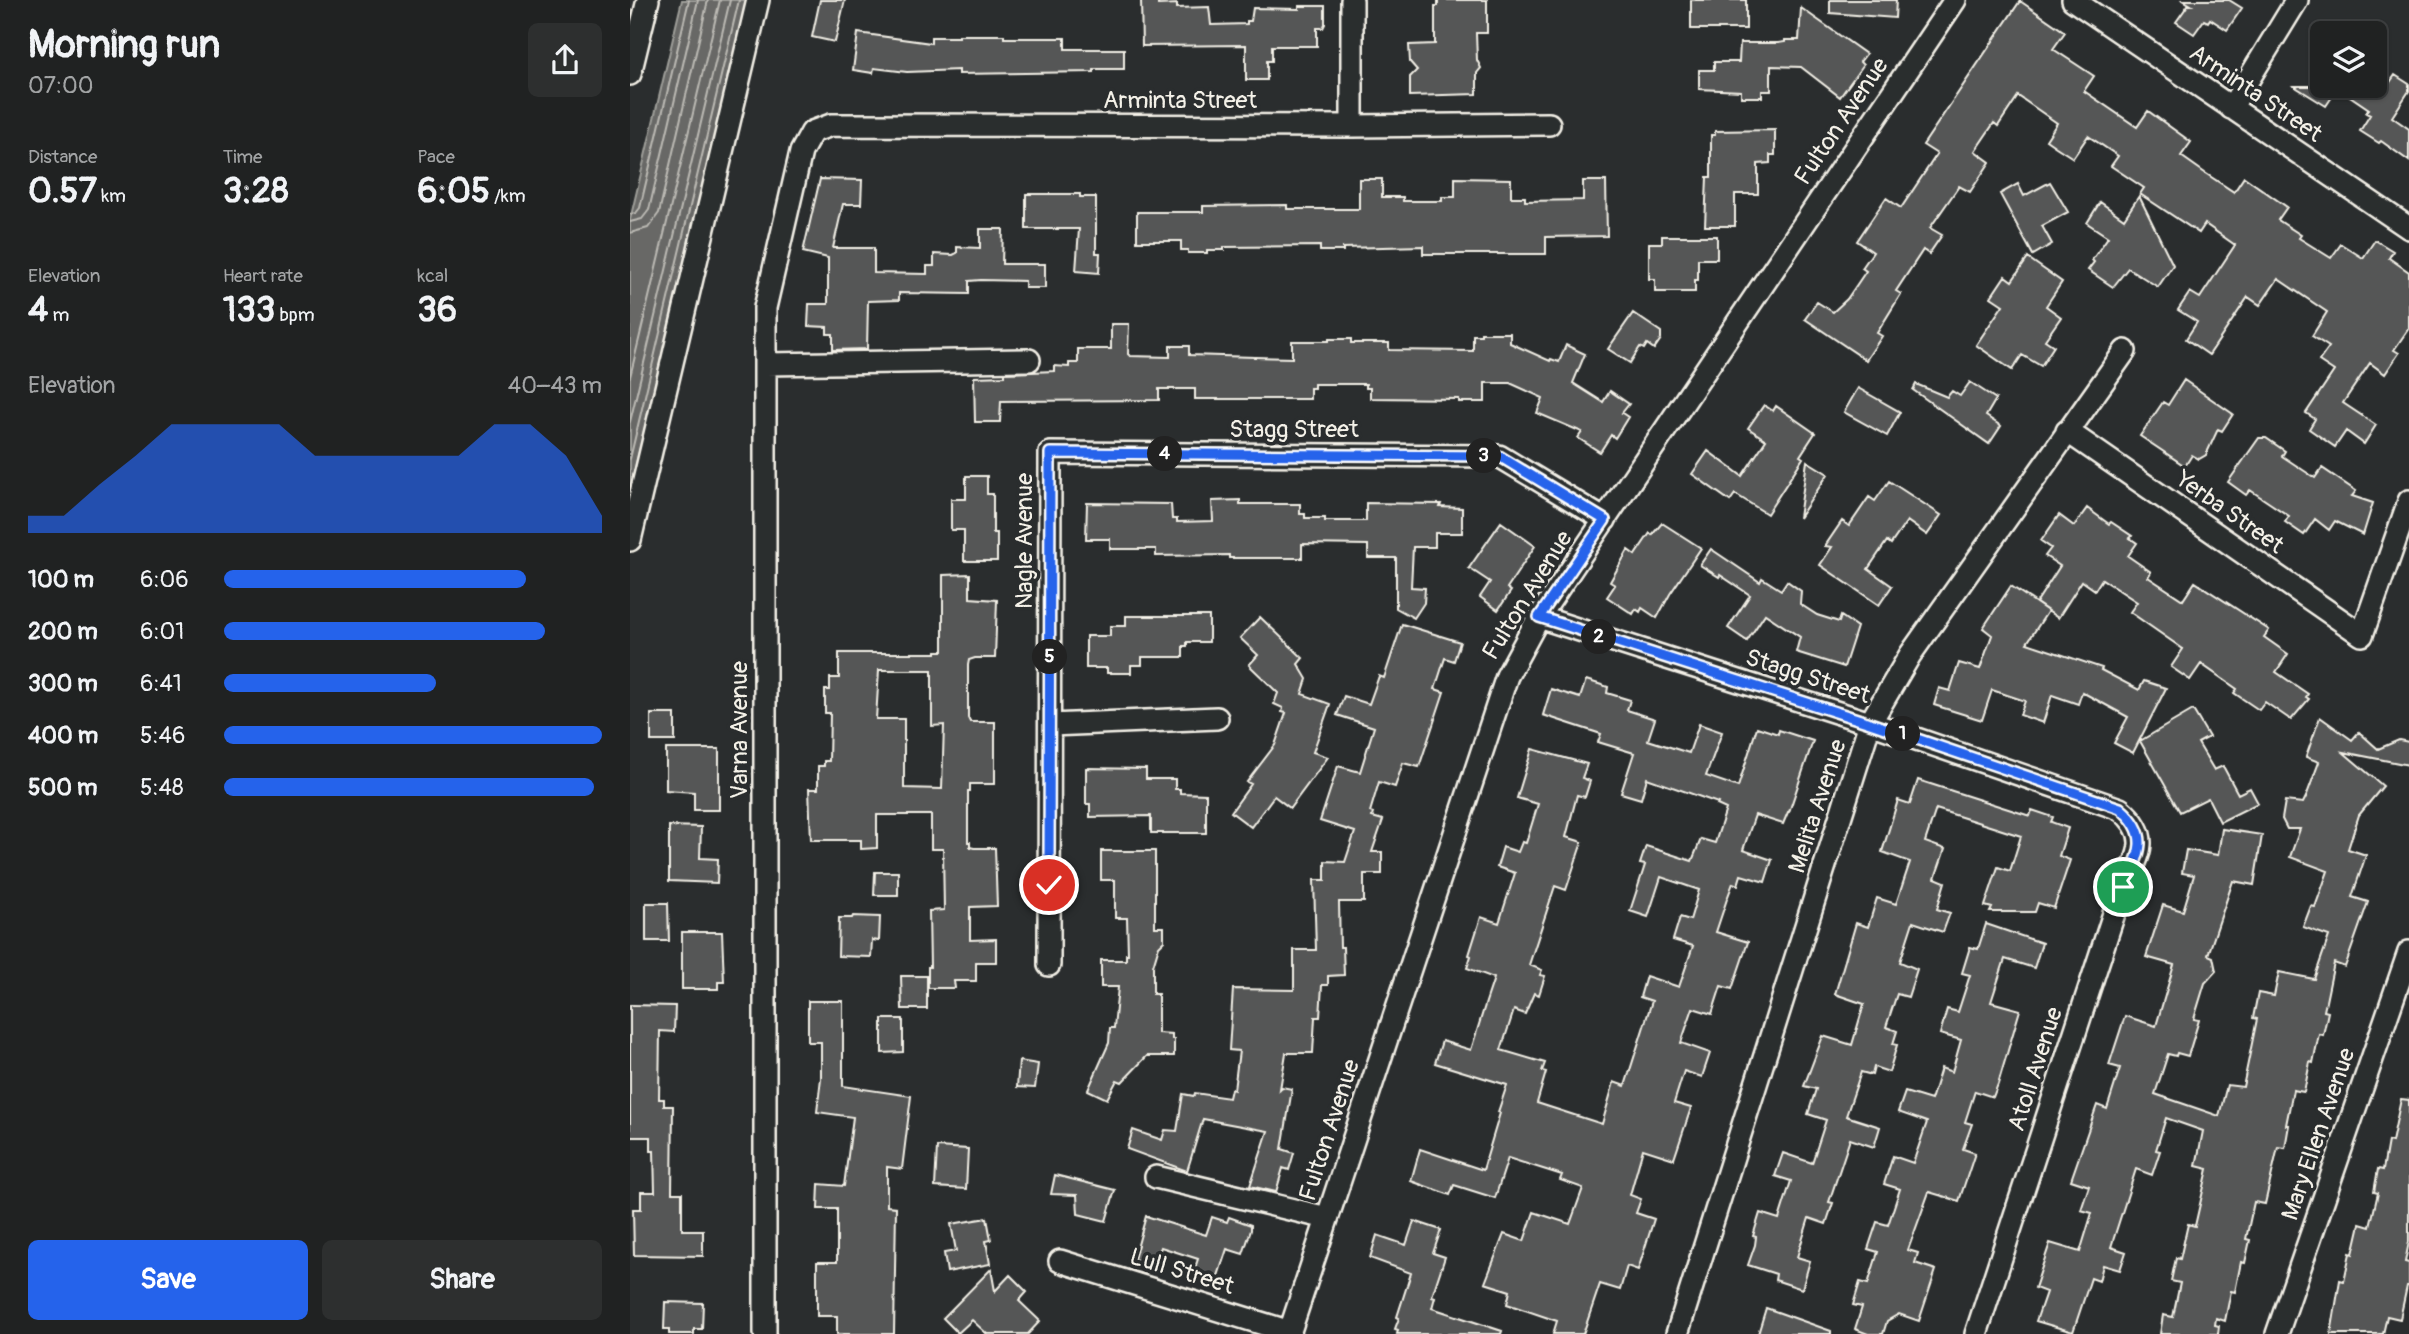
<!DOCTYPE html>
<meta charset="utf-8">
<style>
body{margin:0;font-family:Pangolin,sans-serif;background:#2d2f2f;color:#f1f3f6;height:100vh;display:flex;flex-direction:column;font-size:26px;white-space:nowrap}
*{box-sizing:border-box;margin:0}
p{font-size:23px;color:#a2a4a5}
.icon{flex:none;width:38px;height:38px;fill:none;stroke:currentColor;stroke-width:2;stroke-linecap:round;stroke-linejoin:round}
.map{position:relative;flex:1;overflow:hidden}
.sheet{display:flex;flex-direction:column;background:#202222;width:630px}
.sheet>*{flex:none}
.tools{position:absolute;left:1680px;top:21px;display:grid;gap:14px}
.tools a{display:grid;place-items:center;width:77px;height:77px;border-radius:10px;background:#202222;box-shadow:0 2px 5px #0004,0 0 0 2px #3d3f40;font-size:35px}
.pin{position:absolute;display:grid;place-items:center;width:60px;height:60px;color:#fff;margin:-30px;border:4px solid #fff;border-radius:50%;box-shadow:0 2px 7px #0007}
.km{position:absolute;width:35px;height:35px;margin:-18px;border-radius:50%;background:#222;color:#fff;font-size:19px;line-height:35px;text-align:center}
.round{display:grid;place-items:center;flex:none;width:74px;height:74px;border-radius:10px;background:#2d2f2f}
.head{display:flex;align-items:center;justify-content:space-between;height:119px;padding:0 28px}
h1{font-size:38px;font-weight:800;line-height:52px}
.figures{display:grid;grid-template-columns:repeat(3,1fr);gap:10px;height:119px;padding:7px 28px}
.figures div{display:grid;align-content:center}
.figures b{font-size:35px;font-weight:800}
.figures small{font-size:19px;font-weight:400}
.figures p{font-size:19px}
.chart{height:196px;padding:14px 28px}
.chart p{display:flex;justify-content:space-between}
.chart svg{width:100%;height:126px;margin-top:7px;fill:#2563eb;opacity:.7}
.button{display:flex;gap:14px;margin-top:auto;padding:14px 28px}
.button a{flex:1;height:80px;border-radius:10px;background:#2563eb;color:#fff;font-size:28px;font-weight:800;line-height:80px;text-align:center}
.button a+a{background:#2d2f2f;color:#f1f3f6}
ul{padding:0 28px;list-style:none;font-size:23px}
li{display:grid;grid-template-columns:112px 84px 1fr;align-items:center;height:52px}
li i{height:18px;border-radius:9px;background:#2563eb}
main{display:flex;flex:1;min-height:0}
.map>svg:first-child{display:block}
.water{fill:#676866;stroke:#9f9f9a;stroke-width:2}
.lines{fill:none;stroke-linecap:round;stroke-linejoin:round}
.shore{stroke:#bcbab4;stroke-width:2}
.building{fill:#555756;stroke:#f4f1e8;stroke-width:2;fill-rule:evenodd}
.minor-casing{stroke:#f4f1e8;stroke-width:26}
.minor{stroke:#2a2d2e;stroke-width:21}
.route-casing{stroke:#fff;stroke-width:14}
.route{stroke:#2563eb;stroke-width:9}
.labels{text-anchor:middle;stroke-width:7;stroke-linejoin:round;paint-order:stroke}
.street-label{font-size:24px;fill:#f4f1e8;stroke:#2a2d2e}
</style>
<main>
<section class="sheet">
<div class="head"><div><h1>Morning run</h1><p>07:00</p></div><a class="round"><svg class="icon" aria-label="share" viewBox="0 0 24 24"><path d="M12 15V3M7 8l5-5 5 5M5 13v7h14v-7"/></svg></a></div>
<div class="figures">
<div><p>Distance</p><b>0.57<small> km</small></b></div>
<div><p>Time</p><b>3:28</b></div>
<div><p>Pace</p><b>6:05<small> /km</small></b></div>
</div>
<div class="figures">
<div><p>Elevation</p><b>4<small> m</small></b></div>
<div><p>Heart rate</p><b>133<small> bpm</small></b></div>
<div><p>kcal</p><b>36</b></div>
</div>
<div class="chart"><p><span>Elevation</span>40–43 m</p>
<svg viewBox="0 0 160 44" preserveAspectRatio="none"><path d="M0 44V38L10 38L20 27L30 17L40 6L50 6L60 6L70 6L80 17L90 17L100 17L110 17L120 17L130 6L140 6L150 17L160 38V44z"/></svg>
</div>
<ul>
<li><b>100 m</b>6:06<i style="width:80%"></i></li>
<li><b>200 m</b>6:01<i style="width:85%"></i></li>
<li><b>300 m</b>6:41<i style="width:56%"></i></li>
<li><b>400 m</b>5:46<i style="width:100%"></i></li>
<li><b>500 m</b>5:48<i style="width:98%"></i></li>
</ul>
<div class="button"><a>Save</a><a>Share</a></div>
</section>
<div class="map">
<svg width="1779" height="1334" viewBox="0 0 1779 1334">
<rect width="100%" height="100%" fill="#2a2d2e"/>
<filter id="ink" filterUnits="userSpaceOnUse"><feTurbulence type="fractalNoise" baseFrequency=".0143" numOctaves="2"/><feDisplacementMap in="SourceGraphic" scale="14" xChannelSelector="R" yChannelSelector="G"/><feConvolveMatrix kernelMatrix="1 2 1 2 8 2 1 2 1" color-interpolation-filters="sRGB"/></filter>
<g filter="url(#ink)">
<path class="water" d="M52,0H117L0,489V220Z"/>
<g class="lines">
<path class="shore" d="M0,214L6,213L10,208L59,0
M0,222L12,219L19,210L68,0
M0,233L18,228L29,213L78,0
M0,377L90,0
M0,422L100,0
M0,459L109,0"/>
</g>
<path class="building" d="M190,0H215L205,42L182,37Z
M511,0H528V5L547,4V8L579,7L581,25L617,24V21H621L623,8L669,9V6H695V24L693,28H687V46H642V61H637V80H616V45L512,46Z
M808,0H857V33H846L847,60L851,68L847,73V94L780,96V77L787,70L780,62L779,45L805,44V6H808Z
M1061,0H1116V29H1061Z
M1200,0H1266L1265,18L1200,13Z
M1553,0H1599L1612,8L1597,30L1580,19L1578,22L1574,20L1564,34L1546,22L1558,5H1561Z
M1390,1L1435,32L1423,49L1464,76L1454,91L1507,127L1518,111L1561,142L1551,156L1575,173L1604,192L1614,177L1657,207L1648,220L1671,235L1669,238L1701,258L1711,244L1733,258L1745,240L1763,251L1759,258L1779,272V328L1764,350L1769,353L1755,374L1740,363L1713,403L1746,425L1734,444L1716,431L1705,447L1679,429L1685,419L1676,413L1704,371L1689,361L1699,347L1682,336L1697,312L1648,279L1630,305L1618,297L1579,355L1556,339L1567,322L1548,310L1560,292L1570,298L1605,245L1575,224L1569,233L1510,194L1514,188L1481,166L1488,156L1458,136L1443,158L1426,147L1416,140L1427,123L1388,96L1368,126L1364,123L1345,151L1360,162L1340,192L1329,186L1300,228L1312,235L1299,254L1293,250L1266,291L1271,294L1247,333L1252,336L1236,360L1175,319L1187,302L1203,312L1217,299L1236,271L1232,268L1243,252L1227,241L1256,198L1271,208L1307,154L1293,145Z
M1171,8L1236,54L1230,62L1233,65L1210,97L1171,67L1141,66V91H1132V97H1111V91L1069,89V70H1084V62H1109L1110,43H1148L1155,42V40H1169Z
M228,33L301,43V37H329V35H374V38H435V49H494V69H464V72L329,74V70L277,72L244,68L243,73L223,70Z
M1765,75L1779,84V91L1762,117L1779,129V161L1751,141L1749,143L1730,131L1740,115L1736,113L1739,109L1708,88L1696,106L1664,86H1752L1756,88Z
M1145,130V155H1140V163L1128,164V194H1105V226H1075L1077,177H1081V135H1085V131Z
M825,178L881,179V197H895V201L953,200V181H976L977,236L916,237V254H793V246L713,248V251H690V246L594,247V250H577V253H558V250H551V241H507V212H573V206L657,205V209H729V179H752V197H773V201H812V197H825Z
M190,179L232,180L231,204H213L203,248H244V273L297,274V266H304V254L323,255L327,253V247L350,248V229H373L372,264H415V288H395V281L351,280L339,281V294L269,293V300L238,301L237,349L203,350V334H197V327L178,326L179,304H198V258L173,252Z
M1420,182L1438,212L1412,226L1422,244L1403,255L1370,194L1388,184L1394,196Z
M396,194H450V197H466V253H470L469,273L446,271L449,229H396Z
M1509,196L1543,265L1528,287L1498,268L1483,287L1458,270L1464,262L1462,260L1478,237L1457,223L1470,202L1494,219Z
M1032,236H1087V259H1068V280H1065V292H1025V279H1019V243H1032Z
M1398,258L1432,282L1416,306L1431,317L1415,340L1424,346L1411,366L1392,355L1382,370L1346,345L1373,305L1361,297L1375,276L1382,281Z
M1003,313L1031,332V339L1024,349L1017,344L1014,349L1010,347L1000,363L978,349Z
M481,324H499L498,354L500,356L540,357V346H559V355L662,358V341H699V339H721V343H759V350L843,351V335H851V333H880V343L920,361L921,359L929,362L936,345L955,354L943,383L973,402L980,391L999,404L992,413L998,417L985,438L981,435L970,452L948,438L952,432L907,413L913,398L880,383H855V402H829V399L740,398V388H736V384H684V388H680V399H565V389H529V400L371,401L370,422H345L344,377L375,376V373L424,371V366L439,367V363H448V349H481Z
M1554,380L1603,414L1592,431L1588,429L1576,455L1569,459L1562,455L1555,466L1510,436L1533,402L1538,405Z
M1340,382L1366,399L1356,416L1371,426L1359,444L1283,390L1286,384L1317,397L1322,391L1330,396Z
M1228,388L1270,412L1257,436L1214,412Z
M1134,405L1143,411L1146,406L1185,433L1170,456L1173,458L1137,514L1105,494L1100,501L1062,474L1078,451L1112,476L1136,440L1118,428Z
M1629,438H1636L1655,451L1652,456L1685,478L1692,468L1726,491L1722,496L1743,503L1733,535L1705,521L1699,530L1685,519L1674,535L1655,522L1659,516L1620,490L1616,495L1598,482Z
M1177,461L1198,474L1169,518Z
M336,476H357V494H363V533H367V561H334V530H321V499H336Z
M1259,481L1311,515L1297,535L1277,521L1261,544L1257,541L1238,569L1262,586L1249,605L1190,565L1202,547L1195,546L1212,521L1219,526L1239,497L1245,501Z
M610,500V504H670V514H675V518H695V521H736V503L811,504L810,507L832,508V533H805V547H783L781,587L795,588L794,603L784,618L766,608V558H738V545L672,544V558H599V555L526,556V549H480V539H456L457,503L541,504L542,519H547V522L583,521L582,501Z
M1457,508L1479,524L1481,522L1502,536L1500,538L1507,543L1498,556L1521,572L1518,577L1553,600L1565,582L1639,630L1634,637L1658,654L1646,672L1678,694L1676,697L1679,699L1661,720L1635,702L1629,710L1604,693L1607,689L1571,664L1560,680L1541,667L1553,649L1500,612L1507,602L1472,579L1465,590L1452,581L1428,618L1406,603L1430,566L1415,556L1421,548L1411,541L1429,515L1444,526Z
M871,522L905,546L877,588L881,591L868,610L850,597L860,582L839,568Z
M1032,523L1071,548L1040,594L1027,618L1012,608L1010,612L1006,609L1003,614L977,597L985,585L980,582L998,550L1005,555L1020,533L1022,535Z
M1081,549L1130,582L1132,578L1151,590L1157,581L1171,591L1170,604L1187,615L1209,622L1211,616L1227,627L1214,667L1166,652L1170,637L1135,614L1117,641L1098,628L1120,595L1090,575L1089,577L1070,565Z
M340,574V598L367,600L365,658H345L339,660L338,665V718L340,722H365V784H340V791H338V842H340V847L344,848H365L367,906L340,907V940L366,939V962H346V981H324L325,988H298V967H300L299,911L314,910L313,849H301V815H247V848L231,849V840H181L179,789H188V766H194V761H199L200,713H195V690H200V678H209V653H306V651H313V575ZM249,670H302V726L314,725L312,789L274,788V719H246Z
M1381,586L1418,611L1397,643L1472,668L1471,670L1509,690L1514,681L1536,688L1503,753L1484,743L1498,717L1452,692L1448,704L1422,695L1413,723L1390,715L1395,701L1362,690L1352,720L1304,705L1309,688L1320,691L1329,663L1350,669L1362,635L1353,628Z
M496,616H579V642H557V646H553V657H512V665H501V673H477V668H456V636H480V626H496Z
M630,617L673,658L668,664L677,679L672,694L700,704L683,752L698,757L660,808L644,796L621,827L601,812L621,784L617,782L645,745L656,713L652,712L653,708L644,704L648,693L619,665L628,655L610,638Z
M772,624L830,642L824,661L815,658L805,689L814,692L789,767L773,763L765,787L749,782L740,812L743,813L742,817L753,820L742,852H752V874H734V902H709L710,947H713L714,975L698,976V985H692L690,1017H685L683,1053H656L650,1089L652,1087L662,1089L652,1149L664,1153L659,1170L653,1168L646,1192L620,1186L638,1131L573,1119L557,1171L497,1149L503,1130L532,1140L535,1130L547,1131L553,1094L564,1096L565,1093L599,1098L601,1089L604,1090L609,1051L599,1050L603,989L664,990V950H686L684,880H695V861L715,862L725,832L690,821L708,766L730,772L744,727L707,715L714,696L739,704L749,676L754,678Z
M956,680L978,687L977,693L1000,700L997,710L1025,719L1018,740L1059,753L1069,724L1092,732L1076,776L1108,787L1127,727L1148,734L1149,730L1183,741L1159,812H1158L1153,824L1125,815L1113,850L1142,860L1135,882L1111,875L1108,885L1103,883L1097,899L1086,932L1118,942L1102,989L1091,986L1082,1014L1063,1008L1051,1043L1080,1053L1072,1077L1054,1071L1044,1103L1061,1108L1044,1159L1013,1149L1000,1195L1011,1199L1006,1213L1024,1219L1008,1270L997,1266L990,1290L970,1284L953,1334H923L927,1321L877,1304L880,1291L855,1283L874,1234L894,1241L904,1212L940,1224L953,1188L930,1180L932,1175L878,1158L865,1198L824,1185L820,1195L781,1181L790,1149L853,1170L870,1113L868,1112L877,1085L805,1063L812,1041L841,1050L856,1002L864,978L837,968L841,956L839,955L851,917L869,923L885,873L867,867L873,847L888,852L892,842L896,843L908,804L887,798L902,749L957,764L952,778L960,781L955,797L947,795L936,837L952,842L936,890L925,886L899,965L912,970L910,975L915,976L909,995L904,993L895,1014L884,1010L871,1050L915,1063L912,1071L916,1072L907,1103L972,1124L984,1082L995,1086L1022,1001L1010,997L1016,976L1049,987L1063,946L1043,940L1050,917L1060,920L1069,890L1031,877L1018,917L1000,911L1015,865L1010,864L1016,846L1062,861L1071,839L1085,843L1096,809L1087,805L1088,803L1017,778L1011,799L991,793L1004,753L968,742L971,734L913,715L921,689L950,698Z
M1563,710L1579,737L1568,743L1584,770L1593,766L1608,794L1620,788L1628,803L1590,822L1578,798L1550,812L1510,741Z
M21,714H45V741H21Z
M1690,717L1722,740L1729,732L1748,749L1769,740L1779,742V765L1713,752L1753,786L1729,815L1718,849L1736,855L1722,897L1738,902L1715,967L1704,963L1694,1011L1698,1012L1693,1035L1689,1034L1683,1063L1680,1062L1674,1092L1663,1090L1656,1125H1659L1655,1148L1648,1147L1635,1204L1624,1202L1616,1239L1620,1240L1615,1263L1611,1262L1605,1292L1601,1291L1595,1321L1586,1318L1585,1325L1589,1326L1588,1334H1530L1533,1315L1543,1317L1550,1283L1541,1281L1546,1258L1550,1259L1558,1224L1565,1226L1578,1169L1566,1166L1573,1131L1536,1118L1526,1150L1530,1151L1522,1175L1506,1169L1481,1247L1496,1252L1490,1270L1473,1265L1469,1281L1461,1278L1443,1332L1406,1321L1416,1292L1405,1288L1420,1243L1450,1252L1462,1213L1451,1210L1459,1186L1441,1180L1467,1105L1477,1109L1490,1068L1479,1065L1495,1016L1526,1026L1544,965L1516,957L1533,905L1553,911L1564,875L1552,873L1556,850L1588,855L1592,829L1632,835L1624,885L1603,881L1578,955L1583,957L1586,971L1575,983L1564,1019L1569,1020L1558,1056L1547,1053L1546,1056L1538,1054L1525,1094L1589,1116L1597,1085L1613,1087L1627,1019L1623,1018L1628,993L1644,996L1649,972L1684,979L1699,936L1673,927L1681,906L1685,907L1698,871L1660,857L1670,829H1657L1652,819L1655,801L1673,803L1676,797L1689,762L1676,757Z
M36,749H89V810H64V792L36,790Z
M456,768L516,769V779H545V789H550V793L576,794V833H521V816L460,817V804H456Z
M1288,780L1400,816L1402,810L1423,817L1421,822L1438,828L1429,856L1440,860L1424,908L1408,903L1405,912H1360L1362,908L1355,906L1368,867L1380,871L1391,836L1306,809L1295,842L1315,849L1305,878L1315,882L1307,909L1320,913L1313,932L1283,922L1270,962L1287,969L1278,997L1267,994L1256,1027L1267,1031L1263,1044L1267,1045L1259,1072L1244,1067L1242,1075L1231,1072L1216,1116L1250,1127L1244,1147L1220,1139L1199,1202L1203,1203L1196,1224L1179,1218L1167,1257L1180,1261L1172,1289L1145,1280L1146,1274L1118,1265L1125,1245L1126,1237L1123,1236L1130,1213L1149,1219L1161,1181L1145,1176L1153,1153L1182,1163L1196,1120L1178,1114L1186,1089L1174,1086L1193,1036L1222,1045L1234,1004L1205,994L1226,923L1238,927L1247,898L1266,904L1280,862L1252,852L1268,800L1280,804Z
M39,826L71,827L70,858L88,859L87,883L39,881Z
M471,851H525V927H534V941L529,946L523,966V994H528V1033L542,1034V1039H544V1056H517L492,1082L487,1080L477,1099L458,1090L479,1043L480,1028H484L488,987H471V960H496V954H498L497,918H485V880H471Z
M245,872H268V895H244Z
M16,903H38L39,941H16Z
M223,916L250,917L249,941L242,940L241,957L208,956L209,918H222Z
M1356,924L1412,943L1404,968L1375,959L1361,1002L1390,1010L1368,1084L1363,1097L1345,1091L1335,1122L1342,1124L1333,1149L1345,1153L1329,1201L1299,1192L1278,1250L1288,1253L1285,1263L1306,1270L1289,1321L1269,1314L1257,1321L1253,1334H1238L1225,1329L1232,1307L1223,1305L1230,1282L1238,1284L1248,1252L1238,1249L1247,1222L1258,1225L1270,1189L1254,1184L1263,1156L1283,1163L1297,1122L1268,1112L1275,1092L1301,1100L1311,1068L1322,1072L1331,1040L1310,1034L1317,1009L1328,1012L1340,975L1332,973L1340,947L1348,949Z
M52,932H92L94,982H88V989H52Z
M271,976H297V1009H272Z
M178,1001H213V1086L281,1096L272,1169L257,1167V1206L266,1207L264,1334H207V1316H187V1262H207V1209H188L189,1184L214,1186L223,1117L187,1112L191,1078V1042H178Z
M0,1005L45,1006L44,1032L30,1031L29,1099H34V1106H43L42,1193H52V1230H73V1256L4,1255L3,1209H11V1192H25L24,1151H21V1137H0Z
M252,1019H273V1052L252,1053Z
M389,1061L408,1064L405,1088L387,1087Z
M1771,1099L1779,1100V1242L1775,1262L1779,1263V1286H1777L1770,1319L1757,1316L1753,1334H1701L1710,1280L1714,1281L1720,1253L1723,1254L1730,1224L1740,1227L1748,1193L1744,1192L1748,1169L1753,1170L1758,1141L1762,1142Z
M307,1147L338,1149L336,1189L305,1187Z
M425,1175L485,1190L476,1221L448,1214L447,1195L421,1194Z
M516,1216L576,1235L582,1217L597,1222L599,1217L621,1225V1230L613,1254L597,1249L585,1285L562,1277L568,1259L531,1247L524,1266L504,1259Z
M357,1218L361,1240L356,1241L360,1264L317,1272L314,1253L326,1251L321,1224Z
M784,1221L811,1230L803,1253L815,1257L802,1296L805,1297L802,1308L872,1331L871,1334H767L768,1330L765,1329L769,1318L767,1317L781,1273L740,1258L747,1235L776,1245Z
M361,1269L365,1291L380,1275L397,1292L389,1301L410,1321L398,1334H357L342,1320L328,1333L313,1318Z
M35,1302L73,1303L72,1329H64V1334H39V1329H34Z
M1136,1308L1201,1331V1334H1128Z"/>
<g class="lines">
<defs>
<path id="minor" d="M722,0V126
M1443,0L1779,228
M0,74L18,0
M1601,108L1667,0
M136,364L399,360
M1437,431L1732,635L1779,501
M0,540L128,0
M909,617L1240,723L1490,809C1522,835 1510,855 1493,886L1346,1334
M420,725L587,718
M419,965L420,453L869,456L975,520
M526,1177L697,1218
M430,1261L660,1332
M135,1334V308L171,152L182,132L201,125L722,126L919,124
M659,1334L877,676L909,617L1325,0
M1047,1334L1240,723L1280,655L1495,351
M1647,1334L1779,952"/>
</defs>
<use href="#minor" class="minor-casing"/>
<use href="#minor" class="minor"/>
</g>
</g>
<g class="lines" filter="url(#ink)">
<defs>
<path id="route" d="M419,885L420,453L869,456L975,520L909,617L1240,723L1490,808C1522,835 1510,855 1493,887"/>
</defs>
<use href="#route" class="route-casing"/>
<use href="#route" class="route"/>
</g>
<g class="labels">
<g class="street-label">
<text transform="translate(1626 93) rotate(34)" y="8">Arminta Street</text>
<text x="550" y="108">Arminta Street</text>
<text transform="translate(1211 121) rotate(-56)" y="8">Fulton Avenue</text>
<text x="664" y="437">Stagg Street</text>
<text transform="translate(1600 512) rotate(35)" y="8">Yerba Street</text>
<text transform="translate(394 541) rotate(-90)" y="8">Nagle Avenue</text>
<text transform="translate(897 595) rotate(-58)" y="8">Fulton Avenue</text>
<text transform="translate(1178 676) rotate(18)" y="8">Stagg Street</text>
<text transform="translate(109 730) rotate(-90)" y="8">Varna Avenue</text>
<text transform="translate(1187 806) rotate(-72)" y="8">Melita Avenue</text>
<text transform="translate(1405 1069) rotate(-72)" y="8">Atoll Avenue</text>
<text transform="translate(699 1130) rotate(-72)" y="8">Fulton Avenue</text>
<text transform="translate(1688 1134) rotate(-71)" y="8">Mary Ellen Avenue</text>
<text transform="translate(552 1271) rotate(17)" y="8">Lull Street</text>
</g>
</g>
</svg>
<div class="tools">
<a><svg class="icon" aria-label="layers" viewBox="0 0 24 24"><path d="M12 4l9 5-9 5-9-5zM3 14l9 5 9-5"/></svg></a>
</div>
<div class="pin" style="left:1493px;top:887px;background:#1e9e55"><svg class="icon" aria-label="arrive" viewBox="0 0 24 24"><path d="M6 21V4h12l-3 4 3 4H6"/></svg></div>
<div class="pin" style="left:419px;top:885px;background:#d93025"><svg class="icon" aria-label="check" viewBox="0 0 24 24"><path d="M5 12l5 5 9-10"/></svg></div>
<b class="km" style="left:1273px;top:734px">1</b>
<b class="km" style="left:969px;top:637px">2</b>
<b class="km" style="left:854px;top:456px">3</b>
<b class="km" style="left:535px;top:454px">4</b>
<b class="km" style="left:420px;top:657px">5</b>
</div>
</main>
